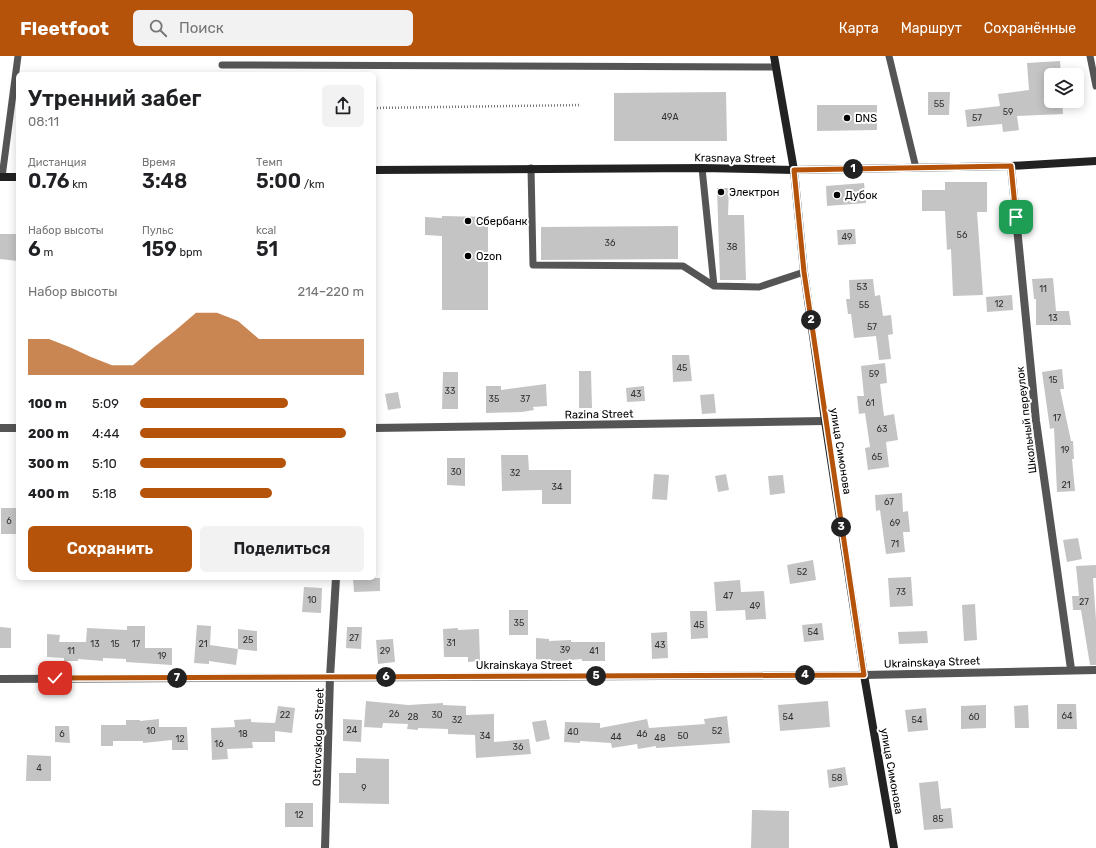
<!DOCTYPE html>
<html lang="ru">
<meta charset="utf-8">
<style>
body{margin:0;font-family:Rubik,sans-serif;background:#f2f2f2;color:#202124;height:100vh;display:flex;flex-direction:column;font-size:15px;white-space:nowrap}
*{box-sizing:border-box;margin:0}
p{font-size:13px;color:#757577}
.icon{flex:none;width:22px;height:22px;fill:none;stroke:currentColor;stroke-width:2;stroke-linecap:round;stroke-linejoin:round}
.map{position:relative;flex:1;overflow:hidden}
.details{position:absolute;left:16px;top:16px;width:360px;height:508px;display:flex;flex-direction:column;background:#fff;border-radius:6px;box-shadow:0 2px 10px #0003}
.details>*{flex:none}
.controls{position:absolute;left:1044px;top:12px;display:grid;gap:8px}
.controls a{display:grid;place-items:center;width:40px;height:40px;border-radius:6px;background:#fff;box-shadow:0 2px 10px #0003;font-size:20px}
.pin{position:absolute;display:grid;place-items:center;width:34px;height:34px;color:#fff;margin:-17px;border-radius:8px;box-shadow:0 2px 6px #0006}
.km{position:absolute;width:20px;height:20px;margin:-10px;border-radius:50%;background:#222;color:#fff;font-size:11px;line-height:20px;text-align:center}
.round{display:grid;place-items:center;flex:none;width:42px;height:42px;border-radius:6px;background:#f2f2f2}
.headline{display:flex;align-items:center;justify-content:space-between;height:68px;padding:0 12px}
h1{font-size:22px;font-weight:600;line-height:30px}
.figures{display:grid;grid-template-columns:repeat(3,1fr);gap:6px;height:68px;padding:4px 12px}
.figures div{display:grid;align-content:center}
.figures b{font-size:20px;font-weight:600}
.figures small{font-size:11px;font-weight:400}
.figures p{font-size:11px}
.chart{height:112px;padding:8px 12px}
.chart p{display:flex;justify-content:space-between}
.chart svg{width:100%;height:72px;margin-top:4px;fill:#b45309;opacity:.7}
.button{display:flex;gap:8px;margin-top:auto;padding:8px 12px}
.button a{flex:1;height:46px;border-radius:6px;background:#b45309;color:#fff;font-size:16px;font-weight:600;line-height:46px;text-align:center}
.button a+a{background:#f2f2f2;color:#202124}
ul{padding:0 12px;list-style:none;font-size:13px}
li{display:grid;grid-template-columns:64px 48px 1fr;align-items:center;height:30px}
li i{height:10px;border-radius:5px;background:#b45309}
header{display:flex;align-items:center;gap:24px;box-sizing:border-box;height:56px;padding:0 20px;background:#b45309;color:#fff}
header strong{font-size:19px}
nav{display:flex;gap:22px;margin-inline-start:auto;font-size:14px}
.search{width:280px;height:36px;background:#f2f2f2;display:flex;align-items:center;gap:10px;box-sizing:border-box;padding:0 14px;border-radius:6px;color:#757577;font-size:15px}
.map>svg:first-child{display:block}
.building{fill:#c4c4c4}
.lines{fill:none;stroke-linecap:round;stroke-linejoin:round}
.path{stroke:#777;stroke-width:2.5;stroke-dasharray:1 2;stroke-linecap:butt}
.lane{stroke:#555;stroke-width:7}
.street{stroke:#555;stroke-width:8}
.secondary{stroke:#222;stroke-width:8}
.route-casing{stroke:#fff;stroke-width:8}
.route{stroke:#b45309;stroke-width:5}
.poi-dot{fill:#000;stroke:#fff;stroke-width:1.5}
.labels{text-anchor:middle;stroke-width:4;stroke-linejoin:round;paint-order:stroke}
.number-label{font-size:9px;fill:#313131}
.poi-label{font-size:11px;fill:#000;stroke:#fff;text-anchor:start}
.street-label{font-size:11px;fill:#000;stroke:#fff}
</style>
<header>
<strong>Fleetfoot</strong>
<div class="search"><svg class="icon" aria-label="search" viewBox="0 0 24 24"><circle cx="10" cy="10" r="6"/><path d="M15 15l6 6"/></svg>Поиск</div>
<nav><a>Карта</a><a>Маршрут</a><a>Сохранённые</a></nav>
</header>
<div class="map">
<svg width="1096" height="792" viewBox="0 0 1096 792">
<rect width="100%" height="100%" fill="#fff"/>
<path class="building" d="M1060,5L1061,19H1051V45H1062L1063,58L1017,60L1019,74L1003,76L1002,68L967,71L965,54L1000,50L998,38L1029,34L1027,7Z
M726,36L727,85H614V37Z
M928,36H950L949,59H928Z
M817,49H877V74L817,75Z
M945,126H987V156H977L983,239L953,240L951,193L947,194L945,155H922V134H945Z
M864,127L866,147L827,150L826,130Z
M717,132H729L728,159H744L746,224H720Z
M442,160L488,161V254H442V180L425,179V161L442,162Z
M678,170V203L541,204V171Z
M855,173L856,188L838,189L837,174Z
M0,178H18V205L0,203Z
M1053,222L1056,255H1069L1071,269H1036V243H1034L1032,223Z
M873,223L875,240L880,239L883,260L891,259L893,278L888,279L891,303L879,304L876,280L854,282L851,258H848L846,243H850L849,224Z
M1012,239L1013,254L987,256L986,241Z
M672,299H689L692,325L673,326Z
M885,307L887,327L880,328L884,360L894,358L898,384L886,386L889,411L868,414L865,392L870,391L865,357L859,358L857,340H864L861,310Z
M1062,313L1064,333H1060L1071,385H1073L1074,403H1072L1075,435L1057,436L1054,372L1050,373L1042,316Z
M579,315H591L592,352H579Z
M443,316H458V353H442Z
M546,328L547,350L533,351L534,354L522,356L486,357V330H501V334Z
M644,330L645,345L627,346L626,332Z
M398,336L401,352L388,354L385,338Z
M714,338L716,357L702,358L700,339Z
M501,399H528L529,414H571V448H542V434L502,435Z
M447,402H465V430L447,429Z
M654,418L669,419L667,444L652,443Z
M726,418L729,434L718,436L715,420Z
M783,419L785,437L770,439L768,420Z
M902,437L903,456L908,455L910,476H903L905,496L886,498L880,454L876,455L875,439Z
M1,452H18V478H1Z
M1078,482L1082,503L1067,506L1063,484Z
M813,504L816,524L790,528L787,509Z
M1096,509V522H1093L1096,564V609H1090L1081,554H1073L1072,540H1079L1076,510Z
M911,521L913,550L890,551L888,522Z
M353,522H380V535L354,536Z
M740,524L741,536L764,535L766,563L746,564L745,554L716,555L714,526Z
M304,531L322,532L321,557L302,556Z
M975,548L977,584L964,585L962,549Z
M509,554H528V579H509Z
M690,555H707L708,582L691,583Z
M822,567L824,584L804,586L802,569Z
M197,569L211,570L210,589L238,593L236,609L209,605V608L194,607Z
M127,570H145V592H172V609L126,606V603L103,602V605L78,603V605H64V602L47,601V578L60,579L59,586H86L87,572L127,574Z
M0,571L11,572V592H0Z
M347,571H362L361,593L346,592Z
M458,572V574L479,573L480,605L468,606V601H444L443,573Z
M238,573L257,575V595L238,593Z
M927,575L928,587L899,588L898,576Z
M667,576L668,602L652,603L651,577Z
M536,582L549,583V585L571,584V586H605V605H582V603L559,605L536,603Z
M393,583L395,606L378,608L376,584Z
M366,645L408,649L443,647V649L466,650V659L494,658V686L529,683L531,698L476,702L475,679L448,678V673L418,672V674L407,673L408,668L383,667L382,672L364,671Z
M828,645L830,671L780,675L778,649Z
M1057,648H1076L1077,673H1057Z
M986,649V672L961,673V650Z
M1028,649L1029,672H1015L1014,650Z
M278,650L295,652L292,677L275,675V686H252L253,692L227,693L228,703L212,704L211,672L235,671L234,664L251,663V666L275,667Z
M926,652L928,674L908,676L905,654Z
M727,660L730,687L656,692V690L638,693L637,688L612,692L611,687L580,685V687L564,686L565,666L600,667V672L647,663L649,672L705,668L704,663Z
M159,663V671H187L188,694H172V684L143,687V685H113V690H101V669H126V664H140V665Z
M343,663L362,664L361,686L343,685Z
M546,664L550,683L536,686L532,666Z
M55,670H69L70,687L55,686Z
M27,699L51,700V725H26Z
M356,702L389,703V748L339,747V717H356Z
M845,711L848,729L829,732L827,714Z
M938,725L941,753L951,752L953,772L924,774L919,727Z
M285,747H313V771H285Z
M752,754L789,755V792H751Z"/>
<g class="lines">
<path class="path" d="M374,52L581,49"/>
<path class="lane" d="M889,0L916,112
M1090,0L1096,30
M222,9L775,11
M531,112L533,209L683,210L714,230L759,231L804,216
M702,112L714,230
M2,121L18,0"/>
<path class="street" d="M1011,110L1036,365L1071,613
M0,372H18
M374,372L825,365
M0,623L864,619L1096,614
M325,792L330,621L336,522"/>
<path class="secondary" d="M774,0L794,114L804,216L825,365L864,619L894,792
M374,114L702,112L794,114L1011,110L1096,105
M0,121H18"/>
</g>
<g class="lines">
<defs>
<path id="route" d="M55,622L864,619L804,216L794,114L1011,110L1016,161"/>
</defs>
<use href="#route" class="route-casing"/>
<use href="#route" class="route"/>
</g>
<g class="poi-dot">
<circle cx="847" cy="62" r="4"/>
<circle cx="721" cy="136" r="4"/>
<circle cx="837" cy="139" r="4"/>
<circle cx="468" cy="165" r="4"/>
<circle cx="468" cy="200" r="4"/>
</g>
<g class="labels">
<g class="number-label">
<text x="939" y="51">55</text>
<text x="1008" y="59">59</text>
<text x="670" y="64">49А</text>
<text x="977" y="65">57</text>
<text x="962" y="182">56</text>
<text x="847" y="184">49</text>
<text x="610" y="190">36</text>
<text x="732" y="194">38</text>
<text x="862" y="234">53</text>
<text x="1043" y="236">11</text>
<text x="999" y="251">12</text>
<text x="864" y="252">55</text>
<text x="1053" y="265">13</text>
<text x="872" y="274">57</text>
<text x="682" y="315">45</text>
<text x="874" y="321">59</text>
<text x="1053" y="327">15</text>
<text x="450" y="338">33</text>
<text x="636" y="341">43</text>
<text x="494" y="346">35</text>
<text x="525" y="346">37</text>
<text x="870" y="350">61</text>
<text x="1057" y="365">17</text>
<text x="882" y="376">63</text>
<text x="1065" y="397">19</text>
<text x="877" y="404">65</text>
<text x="456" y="419">30</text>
<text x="515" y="420">32</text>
<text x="1066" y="432">21</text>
<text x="557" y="434">34</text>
<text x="889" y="449">67</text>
<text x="9" y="468">6</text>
<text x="895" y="470">69</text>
<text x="895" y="491">71</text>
<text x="802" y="519">52</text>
<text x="901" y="539">73</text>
<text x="728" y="543">47</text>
<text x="312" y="547">10</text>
<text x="1084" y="549">27</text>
<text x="755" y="553">49</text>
<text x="519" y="570">35</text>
<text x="699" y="572">45</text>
<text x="813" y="579">54</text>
<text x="354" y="585">27</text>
<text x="248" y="587">25</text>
<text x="451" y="590">31</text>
<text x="95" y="591">13</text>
<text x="115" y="591">15</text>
<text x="136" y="591">17</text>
<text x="203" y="591">21</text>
<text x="660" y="592">43</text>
<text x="565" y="597">39</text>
<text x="71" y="598">11</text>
<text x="385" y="598">29</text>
<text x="594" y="598">41</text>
<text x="162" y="603">19</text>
<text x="394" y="661">26</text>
<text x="285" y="662">22</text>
<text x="437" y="662">30</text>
<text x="1067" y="663">64</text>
<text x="413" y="664">28</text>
<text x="788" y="664">54</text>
<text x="974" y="664">60</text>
<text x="457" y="667">32</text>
<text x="917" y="667">54</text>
<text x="352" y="677">24</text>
<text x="151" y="678">10</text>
<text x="717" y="678">52</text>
<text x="573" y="679">40</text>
<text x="62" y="681">6</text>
<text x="243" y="681">18</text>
<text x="642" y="681">46</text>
<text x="485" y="683">34</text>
<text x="683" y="683">50</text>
<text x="616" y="684">44</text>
<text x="660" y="685">48</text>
<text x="180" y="686">12</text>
<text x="219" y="691">16</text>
<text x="518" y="694">36</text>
<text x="39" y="715">4</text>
<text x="837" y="725">58</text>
<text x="364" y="735">9</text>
<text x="299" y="762">12</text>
<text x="938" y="766">85</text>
</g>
<g class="poi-label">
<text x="855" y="66">DNS</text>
<text x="729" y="140">Электрон</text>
<text x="845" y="143">Дубок</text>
<text x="476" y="169">Сбербанк</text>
<text x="476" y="204">Ozon</text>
</g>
<g class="street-label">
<text transform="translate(735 102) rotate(1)" y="4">Krasnaya Street</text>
<text transform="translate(599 358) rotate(-1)" y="4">Razina Street</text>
<text transform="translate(1026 364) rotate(-97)" y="4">Школьный переулок</text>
<text transform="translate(841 395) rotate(81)" y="4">улица Симонова</text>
<text transform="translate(932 606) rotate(-2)" y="4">Ukrainskaya Street</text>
<text x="524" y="613">Ukrainskaya Street</text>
<text transform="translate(318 681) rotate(-88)" y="4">Ostrovskogo Street</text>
<text transform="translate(892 715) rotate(80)" y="4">улица Симонова</text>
</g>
</g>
</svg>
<div class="controls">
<a><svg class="icon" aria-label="layers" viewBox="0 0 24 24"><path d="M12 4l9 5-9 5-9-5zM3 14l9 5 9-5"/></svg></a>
</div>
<div class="pin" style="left:1016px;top:161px;background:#1e9e55"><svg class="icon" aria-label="arrive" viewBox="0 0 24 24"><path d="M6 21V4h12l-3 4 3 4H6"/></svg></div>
<div class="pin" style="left:55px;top:622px;background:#d93025"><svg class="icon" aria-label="check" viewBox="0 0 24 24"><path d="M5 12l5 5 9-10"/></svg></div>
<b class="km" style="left:853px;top:113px">1</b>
<b class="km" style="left:811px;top:264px">2</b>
<b class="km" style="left:841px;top:471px">3</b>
<b class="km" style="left:805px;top:619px">4</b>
<b class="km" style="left:596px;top:620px">5</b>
<b class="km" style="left:386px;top:621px">6</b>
<b class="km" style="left:177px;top:622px">7</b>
<section class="details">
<div class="headline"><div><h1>Утренний забег</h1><p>08:11</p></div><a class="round"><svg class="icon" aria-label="share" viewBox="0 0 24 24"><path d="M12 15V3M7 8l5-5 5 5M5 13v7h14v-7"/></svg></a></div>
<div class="figures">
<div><p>Дистанция</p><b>0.76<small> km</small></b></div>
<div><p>Время</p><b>3:48</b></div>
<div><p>Темп</p><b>5:00<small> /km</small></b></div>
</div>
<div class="figures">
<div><p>Набор высоты</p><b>6<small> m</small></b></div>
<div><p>Пульс</p><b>159<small> bpm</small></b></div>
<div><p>kcal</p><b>51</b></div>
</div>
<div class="chart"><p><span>Набор высоты</span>214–220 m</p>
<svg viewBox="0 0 160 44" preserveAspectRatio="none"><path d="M0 44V22L10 22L20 27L30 33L40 38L50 38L60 27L70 17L80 6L90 6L100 11L110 22L120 22L130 22L140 22L150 22L160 22V44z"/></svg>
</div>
<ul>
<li><b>100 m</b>5:09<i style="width:66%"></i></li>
<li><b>200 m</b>4:44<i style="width:92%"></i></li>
<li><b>300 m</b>5:10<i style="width:65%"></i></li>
<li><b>400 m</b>5:18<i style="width:59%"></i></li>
</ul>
<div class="button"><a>Сохранить</a><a>Поделиться</a></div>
</section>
</div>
